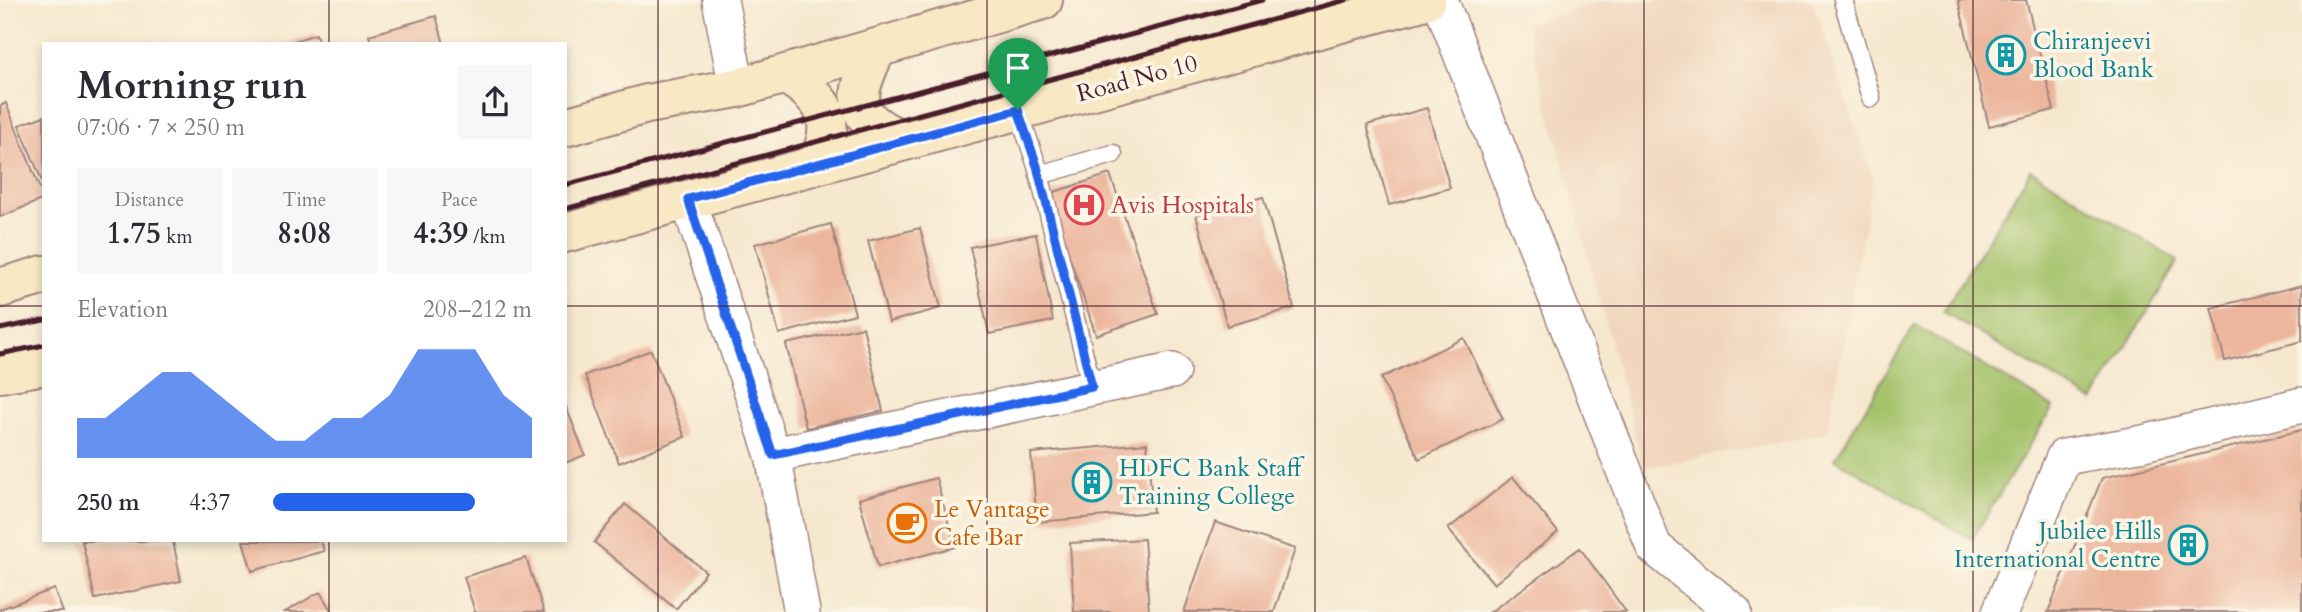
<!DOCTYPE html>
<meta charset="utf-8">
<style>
body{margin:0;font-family:Cardo,serif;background:#f7f7f7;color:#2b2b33;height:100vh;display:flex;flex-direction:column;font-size:26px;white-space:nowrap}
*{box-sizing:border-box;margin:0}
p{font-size:23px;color:#7c7c81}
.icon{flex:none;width:38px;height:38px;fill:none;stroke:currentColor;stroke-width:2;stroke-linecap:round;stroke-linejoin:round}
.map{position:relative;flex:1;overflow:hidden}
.details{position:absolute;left:42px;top:42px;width:525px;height:500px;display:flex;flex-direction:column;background:#fff;border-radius:0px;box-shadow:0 4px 10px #0003}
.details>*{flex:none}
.pin{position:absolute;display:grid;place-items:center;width:60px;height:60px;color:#fff;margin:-72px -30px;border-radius:50% 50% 50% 0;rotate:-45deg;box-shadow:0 0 7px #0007}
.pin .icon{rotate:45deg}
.round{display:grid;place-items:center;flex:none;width:74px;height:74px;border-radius:0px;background:#f7f7f7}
.head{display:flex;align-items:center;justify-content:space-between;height:119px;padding:0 35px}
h1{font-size:38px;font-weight:700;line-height:52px}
.metrics{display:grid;grid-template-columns:repeat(3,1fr);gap:10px;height:119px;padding:7px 35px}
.metrics div{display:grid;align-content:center;border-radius:0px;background:#f7f7f7;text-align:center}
.metrics b{font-size:30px;font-weight:700}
.metrics small{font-size:19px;font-weight:400}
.metrics p{font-size:19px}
.chart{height:196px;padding:14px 35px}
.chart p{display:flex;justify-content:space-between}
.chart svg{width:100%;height:126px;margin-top:7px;fill:#2563eb;opacity:.7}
ul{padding:0 35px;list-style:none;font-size:23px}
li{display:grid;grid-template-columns:112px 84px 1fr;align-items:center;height:52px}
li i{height:18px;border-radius:9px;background:#2563eb}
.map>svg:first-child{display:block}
.built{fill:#f0d6bc}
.green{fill:#a4c26a;stroke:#77704a;stroke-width:2}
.building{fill:#ecb69d}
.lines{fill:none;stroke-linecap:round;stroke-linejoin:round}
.lane-casing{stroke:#a0847d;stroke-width:21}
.street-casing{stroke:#a0847d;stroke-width:38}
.secondary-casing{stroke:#a0847d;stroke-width:42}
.lane{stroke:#fff;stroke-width:18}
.street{stroke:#fff;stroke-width:35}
.secondary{stroke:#f8e8c3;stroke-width:38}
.rail{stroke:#4a1f2b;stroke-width:5}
.route-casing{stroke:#fff;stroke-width:14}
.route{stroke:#2563eb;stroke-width:9}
.grid{fill:none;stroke:#4a1f2b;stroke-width:2;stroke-opacity:0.55}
.labels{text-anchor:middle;stroke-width:7;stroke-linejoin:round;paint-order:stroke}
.culture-label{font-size:24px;fill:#0d838f;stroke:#fcf5e5;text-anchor:start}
.street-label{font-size:24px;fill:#4a1f2b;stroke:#fcf5e5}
.health-label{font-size:24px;fill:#be3a42;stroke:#fcf5e5;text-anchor:start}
.food-label{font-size:24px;fill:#c56008;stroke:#fcf5e5;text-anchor:start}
</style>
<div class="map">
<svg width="2302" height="612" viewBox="0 0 2302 612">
<rect width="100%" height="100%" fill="#fcf5e5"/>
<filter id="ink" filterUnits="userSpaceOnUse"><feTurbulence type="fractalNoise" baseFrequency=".0143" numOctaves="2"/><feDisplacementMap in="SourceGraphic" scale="14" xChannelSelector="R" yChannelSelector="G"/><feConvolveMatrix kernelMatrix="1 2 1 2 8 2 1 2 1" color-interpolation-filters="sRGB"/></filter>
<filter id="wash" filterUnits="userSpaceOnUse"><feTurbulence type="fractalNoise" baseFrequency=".00686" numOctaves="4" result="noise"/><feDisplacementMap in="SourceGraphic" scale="28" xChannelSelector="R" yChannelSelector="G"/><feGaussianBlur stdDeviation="1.57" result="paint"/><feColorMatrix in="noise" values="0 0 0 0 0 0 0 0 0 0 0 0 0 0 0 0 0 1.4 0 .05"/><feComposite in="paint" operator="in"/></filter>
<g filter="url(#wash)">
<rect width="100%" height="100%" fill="#f6e8cf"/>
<path class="built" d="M1606,0H1812L1873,177L1827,433L1644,468L1526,24Z"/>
<path class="green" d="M2031,170L2178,261L2093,401L1943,312Z
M1915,325L2053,407L1972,539L1835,459Z"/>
<g id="blocks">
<path class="building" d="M1958,0H2026L2054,110L1989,126Z
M436,16L444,44H371L369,35Z
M316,34L319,44H288L287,43Z
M6,103L44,199L0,217V106Z
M1427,108L1450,188L1389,205L1367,125Z
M44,116V186L19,125Z
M1110,174L1158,314L1096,335L1048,194Z
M1263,197L1294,308L1227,326L1196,215Z
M831,224L855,314L779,334L755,244Z
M920,228L941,308L889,322L868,241Z
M1036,234L1053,321L989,334L970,247Z
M2302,285V341L2225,361L2211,308Z
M863,327L883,411L806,428L786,344Z
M1464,338L1503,419L1419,459L1381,378Z
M651,350L685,437L619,463L585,375Z
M565,404L585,455L565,463Z
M2302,430V612H2048L2102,478Z
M1147,443L1153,512L1037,522L1031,453Z
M1513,477L1558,532L1494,584L1448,529Z
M936,478L955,547L878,567L859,499Z
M625,504L706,572L676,609L594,542Z
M1215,522L1295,549L1274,612H1184Z
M1144,539L1149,612H1074L1070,543Z
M82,541H173L181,581L95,599Z
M243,541H321L324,551L252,571Z
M1580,548L1626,612H1490Z
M526,558L544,612H475L464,577Z
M54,589L63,612H0V609Z
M320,592L332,612H285Z"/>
</g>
</g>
<g filter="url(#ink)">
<use href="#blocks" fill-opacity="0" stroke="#a0847d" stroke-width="2"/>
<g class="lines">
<defs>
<path id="lane" d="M1843,0L1871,98
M1018,110L1037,166L1092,387
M1039,175L1113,154"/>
<path id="street" d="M720,0L737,88
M1440,0L1654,547L1734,612
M688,199L773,455L802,612
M773,455L1172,371
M2000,612L2064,457L2139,444L2302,405"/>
<path id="secondary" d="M877,48C853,98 848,117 905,141
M785,74C825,98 840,121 816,165
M565,127L647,104L737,88L1043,0
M565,233L1426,0
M0,288L44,275
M0,373L44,365"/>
</defs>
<use href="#lane" class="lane-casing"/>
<use href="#street" class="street-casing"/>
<use href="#secondary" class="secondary-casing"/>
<use href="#lane" class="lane"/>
<use href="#street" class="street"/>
<use href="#secondary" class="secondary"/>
<path class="rail" d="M565,185L1262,0
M565,209L1346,0
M0,329L44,320
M0,354L44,345"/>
</g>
</g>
<g class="lines" filter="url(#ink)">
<defs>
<path id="route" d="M1018,110L1037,166L1092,387L773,455L688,199Z"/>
</defs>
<use href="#route" class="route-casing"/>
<use href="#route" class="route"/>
</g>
<path class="grid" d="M329,0V44M658,0V612M987,0V612M1315,0V612M1644,0V612M1973,0V612M0,306H44M565,306H2302M329,541V612"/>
<defs>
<symbol id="building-ring" viewBox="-11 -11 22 22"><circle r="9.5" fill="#fcf5e5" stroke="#0f9aa8" stroke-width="1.5"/><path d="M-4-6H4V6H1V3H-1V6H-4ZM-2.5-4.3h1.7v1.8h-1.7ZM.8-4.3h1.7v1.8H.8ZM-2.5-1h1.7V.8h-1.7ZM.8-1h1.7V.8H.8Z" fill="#0f9aa8"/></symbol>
<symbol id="hospital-ring" viewBox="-11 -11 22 22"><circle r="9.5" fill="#fcf5e5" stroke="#e0444e" stroke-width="1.5"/><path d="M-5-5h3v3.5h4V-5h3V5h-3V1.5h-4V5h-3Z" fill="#e0444e"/></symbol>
<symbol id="cafe-ring" viewBox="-11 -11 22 22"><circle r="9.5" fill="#fcf5e5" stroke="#e8710a" stroke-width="1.5"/><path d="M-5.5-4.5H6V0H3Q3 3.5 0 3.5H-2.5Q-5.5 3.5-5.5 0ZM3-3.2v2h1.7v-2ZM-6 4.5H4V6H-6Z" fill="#e8710a"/></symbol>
</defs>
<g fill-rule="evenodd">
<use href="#building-ring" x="1984" y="33" width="44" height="44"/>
<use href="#hospital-ring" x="1062" y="183" width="44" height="44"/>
<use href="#building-ring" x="1070" y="460" width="44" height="44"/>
<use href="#cafe-ring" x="885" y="501" width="44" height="44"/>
<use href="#building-ring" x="2166" y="523" width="44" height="44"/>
</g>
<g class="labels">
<g class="culture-label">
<text x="2033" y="49">Chiranjeevi<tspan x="2033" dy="28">Blood Bank</tspan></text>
<text x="1119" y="476">HDFC Bank Staff<tspan x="1119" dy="28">Training College</tspan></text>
<text x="2161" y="539" text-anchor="end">Jubilee Hills<tspan x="2161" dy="28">International Centre</tspan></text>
</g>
<g class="street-label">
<text transform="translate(1137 78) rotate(-15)" y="8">Road No 10</text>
</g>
<g class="health-label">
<text x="1111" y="213">Avis Hospitals</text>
</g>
<g class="food-label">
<text x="934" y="517">Le Vantage<tspan x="934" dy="28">Cafe Bar</tspan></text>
</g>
</g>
</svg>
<div class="pin" style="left:1018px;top:110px;background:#1e9e55"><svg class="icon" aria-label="arrive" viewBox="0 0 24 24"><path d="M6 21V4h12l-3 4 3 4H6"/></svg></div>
<section class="details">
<div class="head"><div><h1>Morning run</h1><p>07:06 · 7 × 250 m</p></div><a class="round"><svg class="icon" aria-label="share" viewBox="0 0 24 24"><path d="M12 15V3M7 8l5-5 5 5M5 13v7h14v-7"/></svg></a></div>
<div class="metrics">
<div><p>Distance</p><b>1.75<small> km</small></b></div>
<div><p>Time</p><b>8:08</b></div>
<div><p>Pace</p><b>4:39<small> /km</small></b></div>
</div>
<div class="chart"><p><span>Elevation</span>208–212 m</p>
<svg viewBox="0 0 160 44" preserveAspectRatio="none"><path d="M0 44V30L10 30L20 22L30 14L40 14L50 22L60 30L70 38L80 38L90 30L100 30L110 22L120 6L130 6L140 6L150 22L160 30V44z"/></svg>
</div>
<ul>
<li><b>250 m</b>4:37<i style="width:78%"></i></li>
</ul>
</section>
</div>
